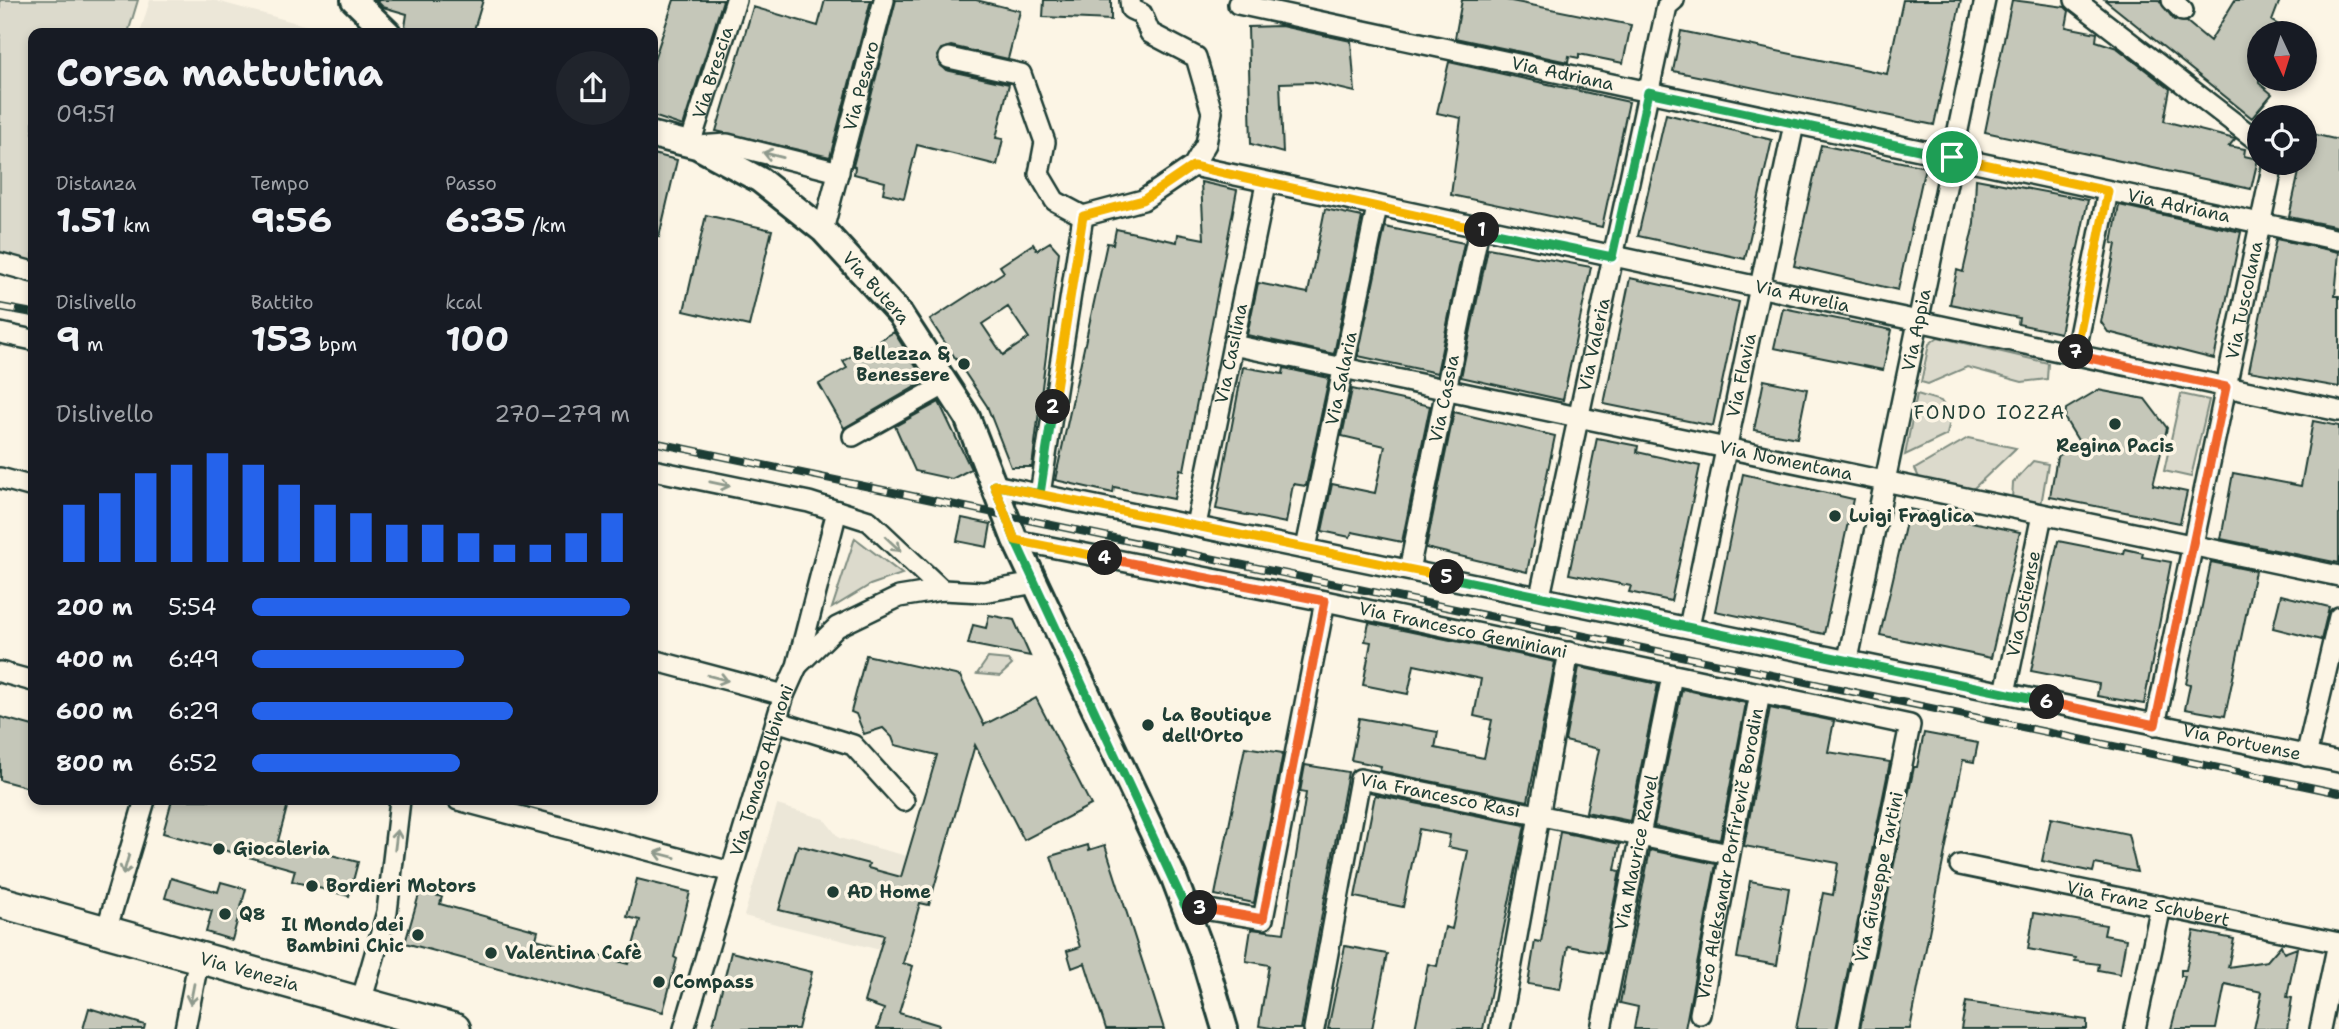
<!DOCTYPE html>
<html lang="it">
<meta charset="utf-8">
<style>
body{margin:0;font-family:"Shantell Sans",sans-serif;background:#20242c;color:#f1f3f6;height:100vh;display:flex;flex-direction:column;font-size:26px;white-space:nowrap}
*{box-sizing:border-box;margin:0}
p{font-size:23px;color:#9ea1a6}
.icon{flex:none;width:38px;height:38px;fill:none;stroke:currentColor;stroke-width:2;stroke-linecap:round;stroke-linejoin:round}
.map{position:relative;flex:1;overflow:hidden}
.drawer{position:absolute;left:28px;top:28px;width:630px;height:777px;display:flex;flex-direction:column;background:#171b24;border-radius:14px;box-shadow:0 4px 10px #0003}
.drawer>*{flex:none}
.needle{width:46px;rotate:176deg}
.tools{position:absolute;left:2247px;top:21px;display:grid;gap:14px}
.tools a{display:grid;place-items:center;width:70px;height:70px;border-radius:50%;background:#171b24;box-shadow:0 4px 10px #0003;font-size:35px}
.pin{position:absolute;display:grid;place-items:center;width:60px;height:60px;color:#fff;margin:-30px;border:4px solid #fff;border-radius:50%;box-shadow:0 2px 7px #0007}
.km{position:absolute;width:35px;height:35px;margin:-18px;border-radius:50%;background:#222;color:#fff;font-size:19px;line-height:35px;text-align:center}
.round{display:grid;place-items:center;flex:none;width:74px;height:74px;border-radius:37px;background:#20242c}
.head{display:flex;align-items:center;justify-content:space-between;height:119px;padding:0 28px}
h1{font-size:38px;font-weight:700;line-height:52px}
.metrics{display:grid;grid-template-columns:repeat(3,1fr);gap:10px;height:119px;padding:7px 28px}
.metrics div{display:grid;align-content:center}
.metrics b{font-size:35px;font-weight:700}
.metrics small{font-size:19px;font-weight:400}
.metrics p{font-size:19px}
.chart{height:196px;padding:14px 28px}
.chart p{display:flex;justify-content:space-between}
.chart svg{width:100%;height:126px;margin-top:7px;stroke:#2563eb;stroke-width:6}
ul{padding:0 28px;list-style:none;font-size:23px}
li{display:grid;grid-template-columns:112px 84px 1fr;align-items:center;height:52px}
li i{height:18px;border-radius:9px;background:#2563eb}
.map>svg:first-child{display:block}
.built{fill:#ece7d8}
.green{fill:#dcdacc;stroke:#7e8c80;stroke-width:2}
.building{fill:#c5c7b9;stroke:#1f3d34;stroke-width:2;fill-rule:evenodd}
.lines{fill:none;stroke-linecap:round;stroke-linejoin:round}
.minor-casing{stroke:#1f3d34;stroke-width:24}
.tertiary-casing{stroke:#1f3d34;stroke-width:30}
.primary-casing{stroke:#1f3d34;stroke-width:35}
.minor{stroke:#fcf5e5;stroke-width:19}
.tertiary{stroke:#fcf5e5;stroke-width:24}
.primary{stroke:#fcf5e5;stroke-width:30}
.rail-casing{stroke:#1f3d34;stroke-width:8}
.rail{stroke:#fcf5e5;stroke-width:5;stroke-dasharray:16;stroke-linecap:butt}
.oneway{stroke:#8e998c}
.split-1-casing{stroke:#fff;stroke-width:14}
.split-2-casing{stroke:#fff;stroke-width:14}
.split-3-casing{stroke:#fff;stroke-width:14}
.split-4-casing{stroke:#fff;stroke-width:14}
.split-5-casing{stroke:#fff;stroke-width:14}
.split-6-casing{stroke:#fff;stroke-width:14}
.split-7-casing{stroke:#fff;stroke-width:14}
.split-8-casing{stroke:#fff;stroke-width:14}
.split-1{stroke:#22a559;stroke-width:9}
.split-2{stroke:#f5b400;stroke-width:9}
.split-3{stroke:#22a559;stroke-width:9}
.split-4{stroke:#f0652b;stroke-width:9}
.split-5{stroke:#f5b400;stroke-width:9}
.split-6{stroke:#22a559;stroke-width:9}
.split-7{stroke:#f0652b;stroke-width:9}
.split-8{stroke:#f5b400;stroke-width:9}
.poi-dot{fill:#1f3d34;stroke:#fcf5e5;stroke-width:2.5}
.labels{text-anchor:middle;stroke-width:7;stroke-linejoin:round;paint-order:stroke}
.street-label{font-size:18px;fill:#1f3d34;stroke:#fcf5e5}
.poi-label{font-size:18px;font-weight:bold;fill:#1f3d34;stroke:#fcf5e5;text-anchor:start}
.neighbourhood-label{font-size:19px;letter-spacing:2px;fill:#1f3d34;stroke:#fcf5e5}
</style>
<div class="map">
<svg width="2339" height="1029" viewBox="0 0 2339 1029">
<rect width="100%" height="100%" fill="#fcf5e5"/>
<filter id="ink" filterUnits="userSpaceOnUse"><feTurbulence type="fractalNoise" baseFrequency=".0143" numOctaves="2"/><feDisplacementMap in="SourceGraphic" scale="14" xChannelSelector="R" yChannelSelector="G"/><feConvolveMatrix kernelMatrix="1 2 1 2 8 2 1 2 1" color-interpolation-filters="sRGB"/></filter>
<g filter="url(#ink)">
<path class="built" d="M150,0H213L333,33H140Z
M777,805L824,819L839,838L907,856L880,950L744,916Z"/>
<path class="green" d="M0,0H138L128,33H33V263L0,255Z
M1938,337L2048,363L2047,379L2022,382L1967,367L1928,384L1921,382L1929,344Z
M1917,394L1941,401L1951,416L1947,435L1905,455Z
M2181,394L2209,400L2191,477L2164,471Z
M1968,438L2016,448L1972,490L1921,482L1915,469Z
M2033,461L2048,464L2041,505L2012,499L2013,483Z
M855,538L902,574L870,585L832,608Z
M988,658L1008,660L1012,665L1000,676L977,674Z"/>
<path class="building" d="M376,0H483L473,33H426L405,27L407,14L383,7Z
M674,0H723L683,126L653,116V63Z
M825,0H871L830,157L716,131L753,7L818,26Z
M896,0H976L1020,11L1008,59L951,46L941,49L937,56L938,62L946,70L1009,84L996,138L1003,139L997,165L917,145L904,198L883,193L885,182L854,174L855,167L853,166Z
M1044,0H1111V20L1043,17Z
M1462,0H1506L1631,25L1623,63L1579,54V58L1569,56L1568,62L1455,38Z
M1903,0H1961L1934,125L1673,71L1681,31L1887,74Z
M2012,0L2065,7L2069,11L2066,27L2097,33L2096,41L2117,48L2170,89L2164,121L2235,139L2229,146L2245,149L2244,156L2258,159L2251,189L1985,132Z
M2105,0H2159L2174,20L2187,22L2210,41L2235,0H2280L2272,21L2292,33H2259V83L2272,94L2252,118Z
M1281,26L1351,41L1355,92L1312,82L1280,83L1283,153L1251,144L1248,27Z
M1449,62L1629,102L1602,227L1451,195L1461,118L1437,113Z
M1666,114L1772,140L1745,259L1638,236Z
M2308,133L2339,140V227L2289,217L2301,163H2305Z
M1821,145L1925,167L1898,290L1794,266Z
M653,154L677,160L659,237L653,236Z
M1976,179L2088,200L2060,333L2018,324L2019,318L1950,304L1957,270L1963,272L1974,224Z
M1201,182L1237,190L1184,470L1180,469L1174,499L1114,487L1113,493L1055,480L1107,243L1113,244L1116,229L1177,242L1178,234L1204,239Z
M2119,205L2241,232L2214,359L2108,332L2101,322L2116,244L2112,243Z
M1325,209L1362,217L1334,354L1247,335L1258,283L1308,293Z
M706,215L772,230L749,326L684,311Z
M1385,227L1464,243L1437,373L1358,356Z
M2276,239L2339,252L2335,296H2339V387L2249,371Z
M1050,242L1059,252L1032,467H1011L987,406L930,320L1004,272L1000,266L1033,244L1037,250ZM1008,307L1029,338L1003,355L982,324Z
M1488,248L1591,267L1563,400L1461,377Z
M1630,278L1739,302L1713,426L1604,404Z
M1783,308L1892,330L1883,370L1774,348Z
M894,332L925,381L844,428L819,384L847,368L843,361Z
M1243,367L1283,374L1284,368L1329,378L1306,486L1293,484L1286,523L1216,509Z
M1764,380L1807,389L1797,438L1754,430Z
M1352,389L1430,406L1402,542L1352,532L1350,537L1322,531L1332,484L1375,493L1385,446L1342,436Z
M2098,390L2145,399L2167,428L2153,485L2187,492L2180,523L2050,497L2057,457L2079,442L2065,419L2066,409Z
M939,402L971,469L952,479L915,471L895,426Z
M1454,412L1555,436L1527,572L1426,548Z
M2313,421L2339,426V563L2221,539L2233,473L2301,486Z
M1597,438L1638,446L1637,452L1700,466L1671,601L1629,592L1631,586L1569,574Z
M1743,474L1853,499L1824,634L1715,611Z
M1909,509L2020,532L1991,658L1880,635Z
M962,518L991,524L987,547L957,541Z
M2058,541L2124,554L2125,549L2143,553L2142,557L2171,562L2144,704L2097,696L2099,684L2031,671Z
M2211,562L2255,571L2225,716L2185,709L2190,685L2186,684Z
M2281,595L2329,607L2321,640L2273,628Z
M989,615L1014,620L1030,656L968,644L973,625L986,628Z
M1369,623L1555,662L1528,801L1380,771L1381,766L1351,760L1359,718L1438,732L1435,748L1484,758L1492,720L1474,716L1481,679L1414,665L1408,694L1363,685L1371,642L1365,641Z
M866,655L960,676L984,725L1036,698L1091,805L1024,840L975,745L929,905L920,903L903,963L913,966L899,1013L939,1025L938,1029H877L884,1009L864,1002L884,935L779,910L798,845L869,864L868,868L901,877L937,755L895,745L892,737L883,728L864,734L856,714L851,712Z
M1579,667L1658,684L1630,821L1586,812L1599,749L1565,741Z
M1682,689L1746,703L1720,840L1654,826Z
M1770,708L1834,721L1828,752L1890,762L1836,1029H1796L1823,893L1833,895L1838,863L1744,846Z
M0,717L33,726V789L0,780Z
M1924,733L1978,743L1974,762L1963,760L1910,1029H1860L1914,767H1917Z
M1245,747L1283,753L1254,903L1215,895Z
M1305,765L1348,772L1301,1029H1277L1259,1026L1269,965L1246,961L1251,929L1284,933L1306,793L1300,792Z
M1375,795L1525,825L1483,1029H1415L1428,964L1437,966L1445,927L1452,929L1468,851L1448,847L1450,835L1419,829L1403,907L1355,897Z
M172,800H289L278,841L358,862L349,896L292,881L295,870L163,833Z
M2051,818L2128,834L2137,872L2095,864L2093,872L2042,861Z
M1560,832L1620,844L1615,870L1620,871L1604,953L1568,946L1560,989L1528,984L1535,941L1541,942Z
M1088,845L1089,850L1105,845L1164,1029H1106L1085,963L1072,968L1067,951L1080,947L1051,856Z
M1650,850L1716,864L1685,1029H1634L1638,1007L1620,1003Z
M171,878L218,892L221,882L246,889L232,940L206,932L212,911L165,898Z
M637,879L690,892L674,957L677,959L663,1012L405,943L420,891L442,897L440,904L538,931L536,939L628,964L640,920L627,917Z
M1750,881L1789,888L1777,965L1737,958Z
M2034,913L2106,925L2104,935L2126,939L2120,974L2098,970L2099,964L2075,961L2076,958L2028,949Z
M2194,931L2234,939L2228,967L2267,961L2281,945L2284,953L2297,948L2287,997L2292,998L2287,1029H2254L2262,992L2225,984L2216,1029H2171L2185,976H2181V970H2186Z
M1345,946L1387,954L1372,1029H1328Z
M731,952L812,972L798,1029H712Z
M1966,1002L2087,1020V1029H1961Z
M89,1008L145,1025L144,1029H83Z"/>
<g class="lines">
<defs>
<g id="minor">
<path d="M2075,0L2259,142"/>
<path d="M2172,0L2183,11"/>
<path id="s1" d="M1238,4L2339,240"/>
<path d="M949,58L1021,74L1045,142L1039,174L1055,201L1083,216"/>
<path id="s2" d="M690,144L736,0"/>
<path d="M697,146L727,144L839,172"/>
<path id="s3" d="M1193,166L2339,411"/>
<path id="s4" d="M823,230L884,0"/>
<path d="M0,263L33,272"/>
<path d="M0,333L33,340"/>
<path id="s5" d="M1233,345L2339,576"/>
<path d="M2075,355L2108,191"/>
<path d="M853,436L946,384"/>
<path d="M653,470L809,502L869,521L942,590"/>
<path d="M0,478L33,487"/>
<path id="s6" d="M994,485L2339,762"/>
<path d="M1040,494L1083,216L1143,200L1193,166L1206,144L1212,112L1196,57L1150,33L1142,14L1131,9L1130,0"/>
<path id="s7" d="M1196,525L1266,184"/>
<path id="s8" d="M1015,540L1325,601L1910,725L1848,1029"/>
<path id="s9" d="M1306,548L1377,207"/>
<path id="s10" d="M1409,570L1479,229"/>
<path id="s11" d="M1540,596L1667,6L1674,0"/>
<path id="s12" d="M1689,627L1794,124"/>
<path id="s13" d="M1848,659L1985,0"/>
<path d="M653,660L784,695"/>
<path d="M798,665L837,627L899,597L942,590L983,592L1036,583"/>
<path d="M0,672L33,681"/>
<path id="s14" d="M2005,693L2042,515"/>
<path d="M776,721L853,745L904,801"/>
<path id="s15" d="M2155,725L2273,163"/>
<path d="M2306,756L2339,617"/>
<path d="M458,800L731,872"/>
<path id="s16" d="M1960,865L2339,943"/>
<path d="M1185,906L1263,919L1325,601"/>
<path d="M106,931L145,800"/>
<path d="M361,1002L387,912L400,800"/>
<path id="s17" d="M1700,1014L1760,693"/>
<path d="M185,1029L199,958"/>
<path id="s18" d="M684,1029L784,695L797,666L837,511"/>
<path id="s19" d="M1314,1029L1360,779L1729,854"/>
<path d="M1500,1029L1569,652"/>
<path id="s20" d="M1601,1029L1672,676"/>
<path d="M2135,1029L2161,906"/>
<path d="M2320,1029L2338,943"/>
</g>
<g id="tertiary">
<path d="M354,0L388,33"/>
<path id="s21" d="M653,135L697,146L760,180L823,230L900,314L967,417L1015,540L1174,878L1202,952L1225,1029"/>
</g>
<g id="primary">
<path id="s22" d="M0,902L455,1029"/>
</g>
</defs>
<use href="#minor" class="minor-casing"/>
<use href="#tertiary" class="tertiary-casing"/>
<use href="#primary" class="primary-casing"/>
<use href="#minor" class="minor"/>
<use href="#tertiary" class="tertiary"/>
<use href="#primary" class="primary"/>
<defs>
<path id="rail" d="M0,307L33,313
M653,442L2339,793"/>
</defs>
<use href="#rail" class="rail-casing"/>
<use href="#rail" class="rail"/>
</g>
<defs><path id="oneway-shaft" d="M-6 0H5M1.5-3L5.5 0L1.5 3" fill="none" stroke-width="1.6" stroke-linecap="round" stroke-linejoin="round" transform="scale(1.75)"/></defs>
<g class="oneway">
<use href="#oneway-shaft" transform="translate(773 155) rotate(-166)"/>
<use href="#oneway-shaft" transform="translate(720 484) rotate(12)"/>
<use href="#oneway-shaft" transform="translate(893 544) rotate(43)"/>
<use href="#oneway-shaft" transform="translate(718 678) rotate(15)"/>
<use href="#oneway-shaft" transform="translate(396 840) rotate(-83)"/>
<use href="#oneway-shaft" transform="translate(665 855) rotate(-165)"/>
<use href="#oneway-shaft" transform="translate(126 865) rotate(106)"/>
<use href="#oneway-shaft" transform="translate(192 994) rotate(101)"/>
</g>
</g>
<g class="lines" filter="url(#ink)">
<defs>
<path id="split-1" d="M1482,230L1612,257L1648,92L1952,157"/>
<path id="split-2" d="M1053,407L1083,216L1143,200L1193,166L1482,230"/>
<path id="split-3" d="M1053,407L1040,494L994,485L1015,540L1185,906L1200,908"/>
<path id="split-4" d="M1105,558L1325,601L1263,919L1200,908"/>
<path id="split-5" d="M1105,558L1015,540L994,485L1447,577"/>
<path id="split-6" d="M1447,577L2047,702"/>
<path id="split-7" d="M2047,702L2155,725L2226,387L2075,355L2076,352"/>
<path id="split-8" d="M1952,157L2108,191L2076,352"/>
</defs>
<use href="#split-1" class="split-1-casing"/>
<use href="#split-2" class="split-2-casing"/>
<use href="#split-3" class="split-3-casing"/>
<use href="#split-4" class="split-4-casing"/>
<use href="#split-5" class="split-5-casing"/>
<use href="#split-6" class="split-6-casing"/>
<use href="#split-7" class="split-7-casing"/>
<use href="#split-8" class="split-8-casing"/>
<use href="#split-1" class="split-1"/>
<use href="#split-2" class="split-2"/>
<use href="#split-3" class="split-3"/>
<use href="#split-4" class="split-4"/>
<use href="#split-5" class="split-5"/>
<use href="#split-6" class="split-6"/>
<use href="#split-7" class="split-7"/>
<use href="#split-8" class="split-8"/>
</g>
<g class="poi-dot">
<circle cx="964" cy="364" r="7"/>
<circle cx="2115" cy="424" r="7"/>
<circle cx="1835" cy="516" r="7"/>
<circle cx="1148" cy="725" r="7"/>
<circle cx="219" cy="849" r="7"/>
<circle cx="312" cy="886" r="7"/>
<circle cx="833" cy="892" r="7"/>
<circle cx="225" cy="914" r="7"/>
<circle cx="418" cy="935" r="7"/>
<circle cx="491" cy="953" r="7"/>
<circle cx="659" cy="982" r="7"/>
</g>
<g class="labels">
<g class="street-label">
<text dy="6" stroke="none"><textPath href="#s2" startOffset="75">Via Brescia</textPath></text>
<text dy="6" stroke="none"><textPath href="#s1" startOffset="332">Via Adriana</textPath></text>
<text dy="6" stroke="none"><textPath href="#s4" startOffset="149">Via Pesaro</textPath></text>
<text dy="6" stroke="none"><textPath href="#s1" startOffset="962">Via Adriana</textPath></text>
<text dy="6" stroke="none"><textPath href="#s21" startOffset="276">Via Butera</textPath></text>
<text dy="6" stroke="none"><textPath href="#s3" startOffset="623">Via Aurelia</textPath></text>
<text dy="6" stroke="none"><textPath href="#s15" startOffset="434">Via Tuscolana</textPath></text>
<text dy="6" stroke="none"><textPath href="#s13" startOffset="336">Via Appia</textPath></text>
<text dy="6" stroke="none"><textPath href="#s11" startOffset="257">Via Valeria</textPath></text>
<text dy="6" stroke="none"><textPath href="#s7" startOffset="175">Via Casilina</textPath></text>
<text dy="6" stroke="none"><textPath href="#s12" startOffset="257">Via Flavia</textPath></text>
<text dy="6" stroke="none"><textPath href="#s9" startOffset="173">Via Salaria</textPath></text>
<text dy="6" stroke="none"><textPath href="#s10" startOffset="175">Via Cassia</textPath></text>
<text dy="6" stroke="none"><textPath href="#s5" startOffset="565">Via Nomentana</textPath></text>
<text dy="6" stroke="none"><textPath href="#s14" startOffset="91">Via Ostiense</textPath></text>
<text dy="6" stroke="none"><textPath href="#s8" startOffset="457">Via Francesco Geminiani</textPath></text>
<text dy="6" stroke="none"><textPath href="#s6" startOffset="1274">Via Portuense</textPath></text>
<text dy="6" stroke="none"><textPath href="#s18" startOffset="270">Via Tomaso Albinoni</textPath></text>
<text dy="6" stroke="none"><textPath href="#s19" startOffset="336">Via Francesco Rasi</textPath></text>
<text dy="6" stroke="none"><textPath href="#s20" startOffset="180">Via Maurice Ravel</textPath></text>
<text dy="6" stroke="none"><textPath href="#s17" startOffset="163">Vico Aleksandr Porfir'evič Borodin</textPath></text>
<text transform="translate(1879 877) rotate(-78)" y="6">Via Giuseppe Tartini</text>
<text dy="6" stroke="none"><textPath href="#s16" startOffset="192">Via Franz Schubert</textPath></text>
<text dy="6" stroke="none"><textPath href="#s22" startOffset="259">Via Venezia</textPath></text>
</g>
<g class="poi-label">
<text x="950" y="360" text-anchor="end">Bellezza &amp;<tspan x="950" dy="21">Benessere</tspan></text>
<text x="2115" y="452" text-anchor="middle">Regina Pacis</text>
<text x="1849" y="522">Luigi Fraglica</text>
<text x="1162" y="721">La Boutique<tspan x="1162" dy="21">dell'Orto</tspan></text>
<text x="233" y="855">Giocoleria</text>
<text x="326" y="892">Bordieri Motors</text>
<text x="847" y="898">AD Home</text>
<text x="239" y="920">Q8</text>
<text x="404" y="931" text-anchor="end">Il Mondo dei<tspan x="404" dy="21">Bambini Chic</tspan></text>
<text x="505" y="959">Valentina Cafè</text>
<text x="673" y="988">Compass</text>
</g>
<g class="neighbourhood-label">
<text x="1990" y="419">FONDO IOZZA</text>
</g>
</g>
</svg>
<div class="tools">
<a><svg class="needle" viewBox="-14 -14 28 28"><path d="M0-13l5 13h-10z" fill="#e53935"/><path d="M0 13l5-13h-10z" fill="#9ea1a6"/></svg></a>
<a><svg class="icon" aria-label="locate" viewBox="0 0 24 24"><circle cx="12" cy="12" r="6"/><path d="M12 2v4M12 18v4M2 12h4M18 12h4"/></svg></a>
</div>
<div class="pin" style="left:1952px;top:157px;background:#1e9e55"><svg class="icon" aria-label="arrive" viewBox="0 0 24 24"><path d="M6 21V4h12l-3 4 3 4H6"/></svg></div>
<b class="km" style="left:1482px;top:230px">1</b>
<b class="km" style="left:1053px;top:407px">2</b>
<b class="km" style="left:1200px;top:908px">3</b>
<b class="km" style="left:1105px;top:558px">4</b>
<b class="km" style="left:1447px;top:577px">5</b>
<b class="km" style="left:2047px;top:702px">6</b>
<b class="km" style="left:2076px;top:352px">7</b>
<section class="drawer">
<div class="head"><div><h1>Corsa mattutina</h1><p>09:51</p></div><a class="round"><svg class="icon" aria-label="share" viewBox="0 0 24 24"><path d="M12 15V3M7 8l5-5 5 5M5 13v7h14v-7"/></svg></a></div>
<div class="metrics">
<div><p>Distanza</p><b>1.51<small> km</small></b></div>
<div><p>Tempo</p><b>9:56</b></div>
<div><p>Passo</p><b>6:35<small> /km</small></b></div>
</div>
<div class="metrics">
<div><p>Dislivello</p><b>9<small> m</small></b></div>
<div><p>Battito</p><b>153<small> bpm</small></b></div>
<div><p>kcal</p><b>100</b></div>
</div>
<div class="chart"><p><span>Dislivello</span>270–279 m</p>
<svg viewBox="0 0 160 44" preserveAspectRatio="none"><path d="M5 44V24M15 44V20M25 44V13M35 44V10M45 44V6M55 44V10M65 44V17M75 44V24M85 44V27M95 44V31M105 44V31M115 44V34M125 44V38M135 44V38M145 44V34M155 44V27"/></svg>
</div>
<ul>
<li><b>200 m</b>5:54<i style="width:100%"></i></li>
<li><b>400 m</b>6:49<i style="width:56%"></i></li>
<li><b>600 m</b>6:29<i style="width:69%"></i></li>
<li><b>800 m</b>6:52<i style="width:55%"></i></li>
</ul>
</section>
</div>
